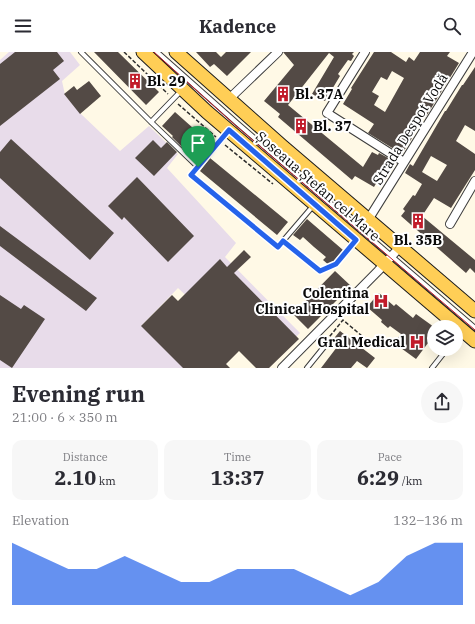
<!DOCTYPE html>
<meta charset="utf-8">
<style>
body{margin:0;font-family:"IBM Plex Serif",serif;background:#f7f7f7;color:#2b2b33;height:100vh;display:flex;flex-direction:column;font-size:15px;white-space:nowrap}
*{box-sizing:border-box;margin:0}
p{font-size:13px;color:#7c7c81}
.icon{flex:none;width:22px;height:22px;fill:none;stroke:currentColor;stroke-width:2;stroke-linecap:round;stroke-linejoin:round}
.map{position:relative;height:316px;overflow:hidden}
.details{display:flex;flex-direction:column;background:#fff;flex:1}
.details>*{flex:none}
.controls{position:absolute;left:427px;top:268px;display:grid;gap:8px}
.controls a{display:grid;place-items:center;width:36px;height:36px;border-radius:50%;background:#fff;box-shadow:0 4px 16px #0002;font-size:20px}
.pin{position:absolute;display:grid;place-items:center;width:34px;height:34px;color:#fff;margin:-41px -17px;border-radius:50% 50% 50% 0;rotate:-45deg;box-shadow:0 0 4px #0007}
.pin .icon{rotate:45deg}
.round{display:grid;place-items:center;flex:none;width:42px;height:42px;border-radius:21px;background:#f7f7f7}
.summary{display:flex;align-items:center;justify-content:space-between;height:68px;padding:0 12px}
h1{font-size:22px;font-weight:700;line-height:30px}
.stats{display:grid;grid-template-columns:repeat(3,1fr);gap:6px;height:68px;padding:4px 12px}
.stats div{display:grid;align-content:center;border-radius:10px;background:#f7f7f7;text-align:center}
.stats b{font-size:20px;font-weight:700}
.stats small{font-size:11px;font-weight:400}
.stats p{font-size:11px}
.chart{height:112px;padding:8px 12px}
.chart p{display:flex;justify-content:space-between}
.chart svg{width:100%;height:72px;margin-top:4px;fill:#2563eb;opacity:.7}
header{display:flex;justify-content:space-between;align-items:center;height:52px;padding:0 12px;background:#fff;font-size:18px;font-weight:700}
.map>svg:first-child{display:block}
.industrial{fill:#e8dcea}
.building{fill:#534a45;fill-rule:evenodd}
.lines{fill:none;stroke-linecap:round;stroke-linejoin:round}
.service-casing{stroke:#3d3d3d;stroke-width:6}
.minor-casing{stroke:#3d3d3d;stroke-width:10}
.primary-casing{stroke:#1b1b1b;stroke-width:15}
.path{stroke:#2c2c2c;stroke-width:1.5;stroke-dasharray:4 2;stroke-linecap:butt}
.service{stroke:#fff;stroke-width:4}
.minor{stroke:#fff;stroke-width:8}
.primary{stroke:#ffce56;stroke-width:13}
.tram{stroke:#c11b2a;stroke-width:1}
.route-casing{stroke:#fff;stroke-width:8}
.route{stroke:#2563eb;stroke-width:5}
.labels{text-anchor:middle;stroke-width:4;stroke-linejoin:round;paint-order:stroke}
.poi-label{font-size:14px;font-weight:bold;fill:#0a0a0a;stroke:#fff;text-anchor:start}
.street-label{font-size:14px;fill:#0a0a0a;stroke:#fff}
</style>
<header><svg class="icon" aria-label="menu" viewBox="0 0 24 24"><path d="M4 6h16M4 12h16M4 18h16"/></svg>Kadence<svg class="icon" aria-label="search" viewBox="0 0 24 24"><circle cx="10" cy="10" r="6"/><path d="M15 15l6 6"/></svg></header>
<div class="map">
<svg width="475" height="316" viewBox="0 0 475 316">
<rect width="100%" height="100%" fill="#fff9e6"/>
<path class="industrial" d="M9,0H70L80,13L62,29L65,43L81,62L120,99L149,74L178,102L167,116L236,191L225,205L300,281L264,316H262L178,236L142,273L184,316H0V8Z"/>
<path class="building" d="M15,0H57L64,9L53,18L60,27L0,74V12Z
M94,0H118L159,40L146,53Z
M196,0H216L221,5L226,0H251L227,24L214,12L210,15Z
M283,0H354L352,2L354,4L351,9L348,8L338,22L340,24L325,49L312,42L334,5L329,1L288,53L363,115L372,100L378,103L379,101L390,107L374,135L355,124L352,128L278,65L280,62L264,49L294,13Z
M374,0H391L406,10L409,5L414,9L420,0H450L447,4L459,11L425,66L422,64L409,84L412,86L402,102L368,81L374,72L343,52L352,37L351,36ZM392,19L404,26L385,60L374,53L379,44L372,40L381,25L387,28Z
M475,15V79L465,73L456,89L475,102V118L451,156L434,146L422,164L475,208V221L470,216L466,221L401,164L405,159L403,157L413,143L415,144L422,132L405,121L410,112L413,114L445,59H446L462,33H463ZM431,104L447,113L437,129L422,120Z
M89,29L101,44L80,62L64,42L74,34L77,38Z
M175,60L211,92L203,101L205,102L200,107L184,93L182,95L172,85L173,84L162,74Z
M11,87L114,181L90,208L0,126V100Z
M153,88L161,96L167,90L177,100L154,124L135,106Z
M210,106L288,170L277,183L200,119Z
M137,125L194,184L168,210L124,165L122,168L108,154Z
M307,167L343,198L330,214L323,208L326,205L314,195L303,185L300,188L293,183Z
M0,174L97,246L86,259L0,194Z
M244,198L251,205L234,221L299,287L269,316H256L239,299L226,312L230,316H183L141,274L172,243L178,249L220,207L227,215Z
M335,219L351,234L308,277L293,262Z
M379,241L394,254L396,252L413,266L416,262L434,275V283L416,307L394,291L401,282L390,274L388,276L381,270L382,268L367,255Z
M0,243L21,257L24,253L45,267L12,316L0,308Z
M340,279L375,306L367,316L357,309L351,316H321L337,295L331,290Z"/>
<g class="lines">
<defs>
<path id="service" d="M81,0L151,70L198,115
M157,0L237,71L475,276
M151,70L181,39
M228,80L191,123L278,195L283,189L320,219
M283,189L313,154
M336,212L355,190
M307,316L324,295
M432,316L447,297"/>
<path id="minor" d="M365,0L327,61L404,110
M229,47L278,0
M368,168L473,0
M450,172L475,129
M282,316L378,219L400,195"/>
<path id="primary" d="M143,0L207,60L475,289
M176,0L282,94L475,259"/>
</defs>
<use href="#service" class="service-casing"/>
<use href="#minor" class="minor-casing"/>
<use href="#primary" class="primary-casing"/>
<path class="path" d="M124,0L168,42
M178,52L216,85
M225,93L273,132
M326,289L343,268L362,284"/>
<use href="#service" class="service"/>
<use href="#minor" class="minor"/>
<use href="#primary" class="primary"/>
<path class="tram" d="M154,0L235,73L475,278"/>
</g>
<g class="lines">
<defs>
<path id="route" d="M229,78L356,188L336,212L320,219L283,189L278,195L191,123Z"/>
</defs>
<use href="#route" class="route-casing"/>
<use href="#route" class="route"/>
</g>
<defs>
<symbol id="building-bare" viewBox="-9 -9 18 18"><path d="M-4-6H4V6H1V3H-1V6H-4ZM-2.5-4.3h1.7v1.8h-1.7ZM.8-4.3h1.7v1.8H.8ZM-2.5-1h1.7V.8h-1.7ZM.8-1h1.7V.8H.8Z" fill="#c11b2a" stroke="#fff" stroke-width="2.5" paint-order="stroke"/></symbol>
<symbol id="hospital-bare" viewBox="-9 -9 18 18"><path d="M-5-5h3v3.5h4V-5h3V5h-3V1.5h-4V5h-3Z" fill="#c11b2a" stroke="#fff" stroke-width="2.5" paint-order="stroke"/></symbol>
</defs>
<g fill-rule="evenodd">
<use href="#building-bare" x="124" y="18" width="22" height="22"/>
<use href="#building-bare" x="272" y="31" width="22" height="22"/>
<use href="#building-bare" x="290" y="63" width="22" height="22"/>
<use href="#building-bare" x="407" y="158" width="22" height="22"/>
<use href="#hospital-bare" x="370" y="238" width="22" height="22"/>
<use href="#hospital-bare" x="406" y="279" width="22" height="22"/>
</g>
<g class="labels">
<g class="poi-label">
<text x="147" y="34">Bl. 29</text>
<text x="295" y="47">Bl. 37A</text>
<text x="313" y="79">Bl. 37</text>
<text x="418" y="193" text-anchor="middle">Bl. 35B</text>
<text x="369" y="246" text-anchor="end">Colentina<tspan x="369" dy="16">Clinical Hospital</tspan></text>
<text x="405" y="295" text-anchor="end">Gral Medical</text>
</g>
<g class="street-label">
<text transform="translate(410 77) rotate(-58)" y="5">Strada Despot Vodă</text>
<text transform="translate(318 134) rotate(41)" y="5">Șoseaua Ștefan cel Mare</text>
</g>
</g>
</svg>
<div class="controls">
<a><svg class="icon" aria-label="layers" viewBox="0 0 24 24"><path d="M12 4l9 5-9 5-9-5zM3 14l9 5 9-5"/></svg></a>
</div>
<div class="pin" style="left:198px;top:115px;background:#1e9e55"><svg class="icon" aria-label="arrive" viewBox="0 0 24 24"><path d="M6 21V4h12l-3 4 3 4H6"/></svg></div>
</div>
<section class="details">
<div class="summary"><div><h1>Evening run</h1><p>21:00 · 6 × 350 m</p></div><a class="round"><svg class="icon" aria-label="share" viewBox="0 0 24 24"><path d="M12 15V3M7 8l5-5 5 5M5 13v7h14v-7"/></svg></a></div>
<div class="stats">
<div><p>Distance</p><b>2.10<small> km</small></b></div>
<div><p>Time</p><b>13:37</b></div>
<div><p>Pace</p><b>6:29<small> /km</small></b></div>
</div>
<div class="chart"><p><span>Elevation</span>132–136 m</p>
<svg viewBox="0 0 160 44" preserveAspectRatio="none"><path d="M0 44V6L10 14L20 22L30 22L40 14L50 22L60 30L70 30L80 22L90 22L100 22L110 30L120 38L130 30L140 14L150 6L160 6V44z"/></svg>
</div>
</section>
